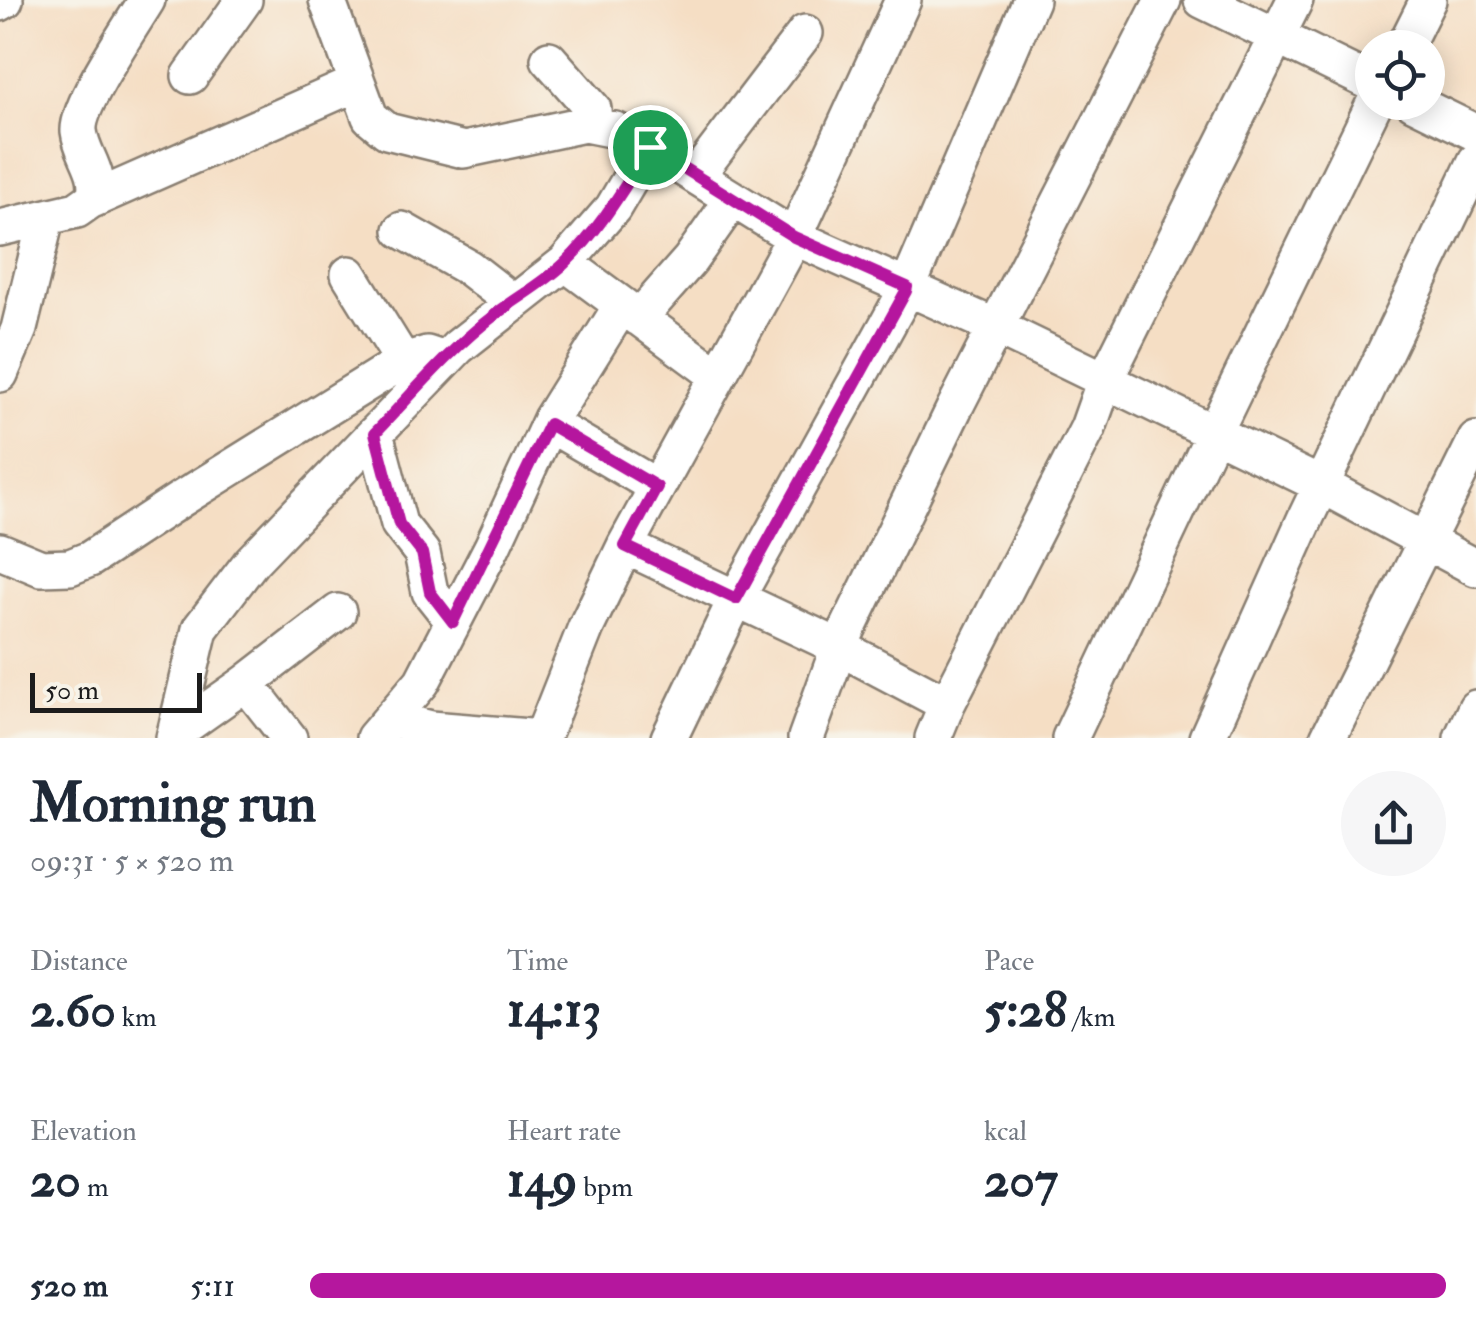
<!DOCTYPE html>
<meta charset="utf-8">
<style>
body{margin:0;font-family:"IM FELL Double Pica",serif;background:#f6f6f7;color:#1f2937;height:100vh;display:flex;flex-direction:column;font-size:38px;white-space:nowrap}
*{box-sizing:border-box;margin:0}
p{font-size:32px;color:#747a83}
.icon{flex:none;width:55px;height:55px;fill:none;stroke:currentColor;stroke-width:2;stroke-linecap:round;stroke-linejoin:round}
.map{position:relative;height:738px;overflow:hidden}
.drawer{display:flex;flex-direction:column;background:#fff;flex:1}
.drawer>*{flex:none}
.controls{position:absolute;left:1355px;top:30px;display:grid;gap:20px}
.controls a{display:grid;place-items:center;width:90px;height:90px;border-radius:50%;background:#fff;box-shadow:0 5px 25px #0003;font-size:50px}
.scale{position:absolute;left:30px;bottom:25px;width:172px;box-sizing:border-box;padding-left:10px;border:5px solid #1c1c1c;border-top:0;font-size:28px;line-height:35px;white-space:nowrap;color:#1c1c1c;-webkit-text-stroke:8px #f7f3e8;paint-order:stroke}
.pin{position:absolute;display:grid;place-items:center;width:85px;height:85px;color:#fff;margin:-42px;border:5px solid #fff;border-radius:50%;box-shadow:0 2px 10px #0007}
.round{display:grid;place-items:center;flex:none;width:105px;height:105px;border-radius:52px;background:#f6f6f7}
.head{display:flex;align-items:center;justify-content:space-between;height:170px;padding:0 30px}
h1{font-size:55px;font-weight:700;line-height:75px}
.metrics{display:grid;grid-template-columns:repeat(3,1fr);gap:15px;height:170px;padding:10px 30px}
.metrics div{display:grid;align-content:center}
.metrics b{font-size:50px;font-weight:700}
.metrics small{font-size:28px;font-weight:400}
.metrics p{font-size:28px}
ul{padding:0 30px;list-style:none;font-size:32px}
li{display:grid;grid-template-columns:160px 120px 1fr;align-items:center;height:75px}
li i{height:25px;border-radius:12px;background:#b5179e}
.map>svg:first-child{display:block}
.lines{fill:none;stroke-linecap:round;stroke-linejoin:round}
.minor-casing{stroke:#887d70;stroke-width:40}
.minor{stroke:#fff;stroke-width:35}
.route-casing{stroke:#fff;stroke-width:20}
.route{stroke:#b5179e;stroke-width:12}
</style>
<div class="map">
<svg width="1476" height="738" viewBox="0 0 1476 738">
<rect width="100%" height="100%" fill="#f7f3e8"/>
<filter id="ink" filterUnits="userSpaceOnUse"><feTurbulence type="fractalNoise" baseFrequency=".01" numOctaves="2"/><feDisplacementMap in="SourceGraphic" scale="20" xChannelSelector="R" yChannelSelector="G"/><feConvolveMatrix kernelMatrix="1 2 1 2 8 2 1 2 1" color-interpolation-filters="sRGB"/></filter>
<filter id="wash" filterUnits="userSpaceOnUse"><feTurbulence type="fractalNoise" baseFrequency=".0048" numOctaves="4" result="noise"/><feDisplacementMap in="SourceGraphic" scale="40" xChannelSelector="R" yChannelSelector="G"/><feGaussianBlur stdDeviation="2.25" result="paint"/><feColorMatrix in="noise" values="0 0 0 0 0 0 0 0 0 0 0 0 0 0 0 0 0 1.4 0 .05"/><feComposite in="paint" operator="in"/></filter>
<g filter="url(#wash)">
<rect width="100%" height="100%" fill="#f5dec4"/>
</g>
<g filter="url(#ink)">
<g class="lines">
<defs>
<path id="minor" d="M327,0L370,117L387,131L464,150L585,124L615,130L649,147L794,237L996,327L1323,486L1476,568
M1202,0L1372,83
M0,3L5,0
M1404,48L1428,0
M549,59L593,109L594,124
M190,76L244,0
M1413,102L1476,133
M696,176L805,33
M92,200L355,84
M0,228L77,210L94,198C102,172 82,156 79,131C77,105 132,25 147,0
M402,230L469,268L514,303
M565,263L718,376
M349,274L403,361
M639,318L690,260L733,199
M0,374L19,329L46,219
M549,424L657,487
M375,433L399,524L422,553L430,592L453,621
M625,546L839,647L947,704
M0,551L41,568L70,567L90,559L181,499L403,361L427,354L445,360
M246,683L289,738
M391,719L431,729L542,738
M178,731L246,683L338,612
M174,738L200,629L252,561L458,347L565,263L613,208L649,147
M374,738L422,682L492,547L551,419L622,305
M542,738L586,627L625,546L793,240L903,0
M669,738L736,599L906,291L1031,0
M806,738L839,647L954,409L1163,0
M933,738L947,704L1088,428L1105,380L1295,0
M1070,738L1214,433L1375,102
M1207,738L1306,517L1476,161
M1328,738L1476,440
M1462,738L1476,708"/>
</defs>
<use href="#minor" class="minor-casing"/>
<use href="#minor" class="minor"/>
</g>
</g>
<g class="lines" filter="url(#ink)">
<defs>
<path id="route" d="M650,147L794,237L907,287L906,291L736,599L625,546L657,487L549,424L453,622L430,592L422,553L399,524L375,433C414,392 451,348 496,314C518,297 543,284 564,264C599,231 624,188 650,147Z"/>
</defs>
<use href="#route" class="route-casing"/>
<use href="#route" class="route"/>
</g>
</svg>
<div class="controls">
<a><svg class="icon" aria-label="locate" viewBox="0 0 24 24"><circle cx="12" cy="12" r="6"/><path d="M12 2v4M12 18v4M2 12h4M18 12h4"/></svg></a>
</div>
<div class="scale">50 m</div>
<div class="pin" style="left:650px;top:147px;background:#1e9e55"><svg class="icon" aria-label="arrive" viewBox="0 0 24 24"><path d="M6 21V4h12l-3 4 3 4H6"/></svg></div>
</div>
<section class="drawer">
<div class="head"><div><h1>Morning run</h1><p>09:31 · 5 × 520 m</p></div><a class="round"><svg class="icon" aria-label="share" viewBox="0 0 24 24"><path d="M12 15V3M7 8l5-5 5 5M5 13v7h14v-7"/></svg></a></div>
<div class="metrics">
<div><p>Distance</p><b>2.60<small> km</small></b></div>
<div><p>Time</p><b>14:13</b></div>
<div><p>Pace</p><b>5:28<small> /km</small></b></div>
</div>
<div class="metrics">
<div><p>Elevation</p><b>20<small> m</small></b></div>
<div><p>Heart rate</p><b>149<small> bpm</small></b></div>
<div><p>kcal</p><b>207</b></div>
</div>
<ul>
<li><b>520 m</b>5:11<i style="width:100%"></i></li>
</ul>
</section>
